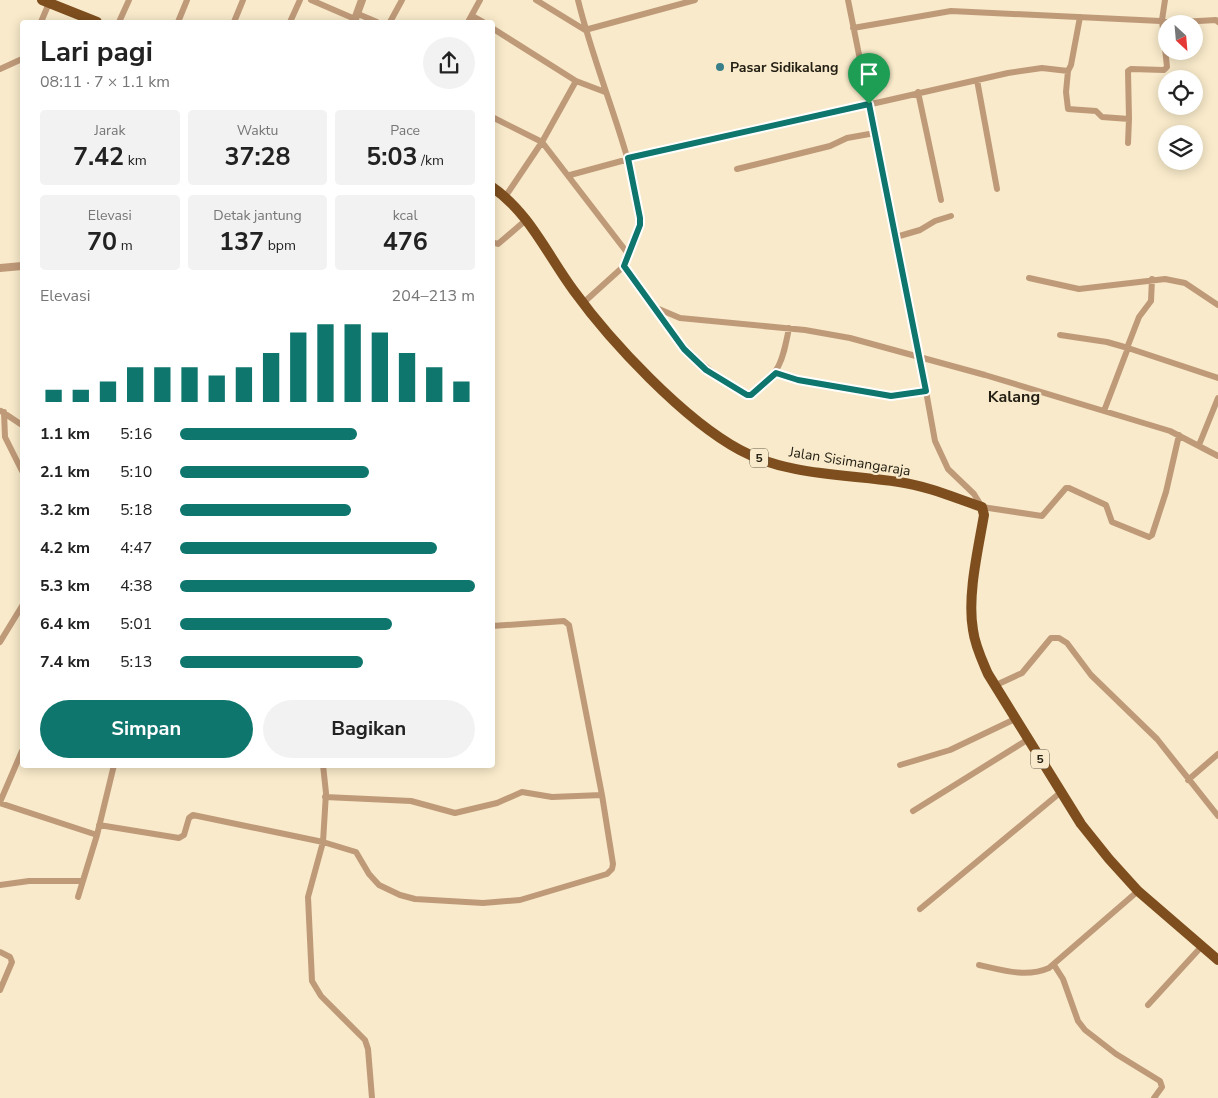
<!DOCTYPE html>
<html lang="id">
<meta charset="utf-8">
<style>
body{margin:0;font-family:"Nunito Sans",sans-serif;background:#f2f2f2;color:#222;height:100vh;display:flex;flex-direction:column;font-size:19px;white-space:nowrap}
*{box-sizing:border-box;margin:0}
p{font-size:16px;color:#767676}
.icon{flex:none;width:28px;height:28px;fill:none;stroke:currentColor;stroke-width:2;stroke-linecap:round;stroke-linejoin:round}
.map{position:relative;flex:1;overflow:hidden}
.panel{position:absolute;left:20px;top:20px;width:475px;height:748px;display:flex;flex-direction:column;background:#fff;border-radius:5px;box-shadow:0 2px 12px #0003}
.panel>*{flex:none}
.needle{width:32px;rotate:154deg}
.buttons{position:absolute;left:1158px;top:15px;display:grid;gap:10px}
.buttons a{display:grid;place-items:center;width:45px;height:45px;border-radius:50%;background:#fff;box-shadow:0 2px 12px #0003;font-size:25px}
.pin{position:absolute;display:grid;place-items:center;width:42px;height:42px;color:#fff;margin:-51px -21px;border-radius:50% 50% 50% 0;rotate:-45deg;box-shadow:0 0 5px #0007}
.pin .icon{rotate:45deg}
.round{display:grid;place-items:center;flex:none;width:52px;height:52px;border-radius:26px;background:#f2f2f2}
.overview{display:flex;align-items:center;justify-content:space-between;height:85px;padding:0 20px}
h1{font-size:28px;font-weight:700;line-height:38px}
.metrics{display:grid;grid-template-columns:repeat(3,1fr);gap:8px;height:85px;padding:5px 20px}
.metrics div{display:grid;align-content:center;border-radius:5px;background:#f2f2f2;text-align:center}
.metrics b{font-size:25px;font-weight:700}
.metrics small{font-size:14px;font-weight:400}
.metrics p{font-size:14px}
.chart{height:140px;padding:10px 20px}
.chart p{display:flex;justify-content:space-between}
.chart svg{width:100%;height:90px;margin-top:5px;stroke:#0f766e;stroke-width:6}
.action{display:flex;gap:10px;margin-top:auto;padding:10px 20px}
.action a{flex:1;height:58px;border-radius:30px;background:#0f766e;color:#fff;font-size:20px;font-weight:700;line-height:58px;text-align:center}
.action a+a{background:#f2f2f2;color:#222}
ul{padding:0 20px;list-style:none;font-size:16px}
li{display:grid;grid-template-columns:80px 60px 1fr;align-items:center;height:38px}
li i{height:12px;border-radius:6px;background:#0f766e}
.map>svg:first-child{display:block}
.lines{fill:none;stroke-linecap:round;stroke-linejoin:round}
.minor{stroke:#bf9a79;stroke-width:6}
.tertiary{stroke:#bf9a79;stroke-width:8}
.trunk{stroke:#7e4e1e;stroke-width:10}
.route-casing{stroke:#fff;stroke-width:10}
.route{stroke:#0f766e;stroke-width:6}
.poi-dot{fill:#387f89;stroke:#f8eaca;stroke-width:2}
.labels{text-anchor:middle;stroke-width:4.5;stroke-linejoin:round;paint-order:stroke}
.shield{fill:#f8eaca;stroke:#645d4b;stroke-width:1}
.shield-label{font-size:12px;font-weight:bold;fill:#252015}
.poi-label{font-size:14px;font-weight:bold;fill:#252015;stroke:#f8eaca;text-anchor:start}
.street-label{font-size:14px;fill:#252015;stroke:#f8eaca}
.quarter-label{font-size:16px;font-weight:bold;fill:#252015;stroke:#f8eaca}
</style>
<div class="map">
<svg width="1218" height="1098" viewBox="0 0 1218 1098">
<rect width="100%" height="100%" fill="#f8eaca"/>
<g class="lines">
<path class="minor" d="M311,0L355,19
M536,0L585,30L695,0
M578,0C596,74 629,143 641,218L640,225L624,266L582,304
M848,0L920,358L935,441L948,469L974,494L982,507L1042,516L1066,488H1069L1106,505L1112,522L1149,537L1152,535L1166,492L1179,435
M358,14L377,22
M472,16L483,22
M41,22L49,3
M119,22L129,0
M178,22L187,0
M234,22L243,0
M290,22L300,0
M390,22L402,0
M468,22L480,0
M492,28L576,81L605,92
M853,28L951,11L1181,22L1216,20L1218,22
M0,69L22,59
M1068,71L1066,92L1068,109L1096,111L1102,117L1129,119L1128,143
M977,80L997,189
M918,92L941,200
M492,117L542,142L629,255
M1129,119L1128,71L1131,69L1164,70L1167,67L1162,20L1165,0
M737,169L830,146L847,138L875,133
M570,175L629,159L1008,73L1042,68L1068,71L1071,65L1080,17
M505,197L542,142L576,81
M896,237L920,230L935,221L951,216
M492,242L498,244L526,220
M624,266L654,307L680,318L805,330L850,338L985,375L1170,431L1218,456
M1029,278L1079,289L1165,279L1185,283L1218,305
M655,307C684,353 702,367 747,395H751C780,372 782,364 789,328
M1060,335L1107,342L1128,348
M1127,348L1139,317L1151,301L1152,279
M776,373L798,380L891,396L926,391
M1,411L22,425
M1104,411L1128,348L1218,378
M4,412L5,437L22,471
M1199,445L1218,398
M0,642L22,606
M994,686L1022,673L1051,638H1059L1067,643L1091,675L1157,739L1218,816
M323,765L326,793L323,842L308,897L312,981L321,996L365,1040L368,1049L372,1098
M900,765L950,750L1015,719
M1188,780L1218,754
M325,797L411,801L455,813L497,803L522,792L552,797L602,795
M0,802L22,751
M0,803L97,835
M913,811L1027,740
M99,825L179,838L184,835L189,818L193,815L323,842L356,852L369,874L379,885L400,895L415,899L483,903L520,900L607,874L612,869L613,864L602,795L569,625L564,621L492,626
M0,885L29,881H81
M78,897L97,835L114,765
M920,909L1061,792
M0,952L10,957L12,962L0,990
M979,965C1002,970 1026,978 1049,968L1138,891
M1054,965L1063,979L1078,1021L1085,1030L1116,1054L1160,1081L1162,1087L1154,1098
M1148,1005L1202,946"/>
<path class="tertiary" d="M354,22L362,0
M0,268L22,266"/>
<path class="trunk" d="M42,0L97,22
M492,187C529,212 548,256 574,291C611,342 684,420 740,450C788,476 846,474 899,482C927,486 955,498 982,507L984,515C978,550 967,596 973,630C975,646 982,660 988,674L1081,824L1109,859L1138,891L1218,960"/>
</g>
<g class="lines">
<defs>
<path id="route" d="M869,104L926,391L891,396L798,380L776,373L751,395H747L706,370L684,349L624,266L640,225V218L628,158Z"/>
</defs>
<use href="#route" class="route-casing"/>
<use href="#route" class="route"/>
</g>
<circle class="poi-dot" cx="720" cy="67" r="5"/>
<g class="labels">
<g class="shield">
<rect x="750" y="448.5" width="18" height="19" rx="4"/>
<rect x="1031" y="749.5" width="18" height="19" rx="4"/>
</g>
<g class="shield-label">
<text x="759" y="462">5</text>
<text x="1040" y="763">5</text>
</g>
<g class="poi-label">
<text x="730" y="72">Pasar Sidikalang</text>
</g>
<g class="street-label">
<text transform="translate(850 461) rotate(9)" y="5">Jalan Sisimangaraja</text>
</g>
<g class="quarter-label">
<text x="1014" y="402">Kalang</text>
</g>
</g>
</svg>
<div class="buttons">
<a><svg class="needle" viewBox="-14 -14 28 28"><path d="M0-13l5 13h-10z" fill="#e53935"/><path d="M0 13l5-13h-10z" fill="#767676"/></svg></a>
<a><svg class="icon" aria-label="locate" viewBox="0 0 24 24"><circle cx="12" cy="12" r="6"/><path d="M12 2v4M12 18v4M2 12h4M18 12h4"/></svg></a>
<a><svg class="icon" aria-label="layers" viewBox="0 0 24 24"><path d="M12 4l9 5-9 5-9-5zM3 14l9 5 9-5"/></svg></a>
</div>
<div class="pin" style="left:869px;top:104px;background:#1e9e55"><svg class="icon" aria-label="arrive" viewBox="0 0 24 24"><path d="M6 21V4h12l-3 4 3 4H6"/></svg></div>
<section class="panel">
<div class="overview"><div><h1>Lari pagi</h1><p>08:11 · 7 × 1.1 km</p></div><a class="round"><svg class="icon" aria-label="share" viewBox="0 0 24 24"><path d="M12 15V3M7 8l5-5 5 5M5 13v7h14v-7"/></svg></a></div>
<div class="metrics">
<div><p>Jarak</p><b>7.42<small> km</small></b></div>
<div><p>Waktu</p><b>37:28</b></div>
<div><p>Pace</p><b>5:03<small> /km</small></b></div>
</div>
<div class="metrics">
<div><p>Elevasi</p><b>70<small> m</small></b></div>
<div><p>Detak jantung</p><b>137<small> bpm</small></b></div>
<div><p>kcal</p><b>476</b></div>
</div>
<div class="chart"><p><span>Elevasi</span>204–213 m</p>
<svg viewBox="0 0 160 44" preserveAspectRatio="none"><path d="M5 44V38M15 44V38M25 44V34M35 44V27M45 44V27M55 44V27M65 44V31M75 44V27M85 44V20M95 44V10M105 44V6M115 44V6M125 44V10M135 44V20M145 44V27M155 44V34"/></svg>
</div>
<ul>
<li><b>1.1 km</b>5:16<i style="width:60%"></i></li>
<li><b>2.1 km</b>5:10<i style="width:64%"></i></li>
<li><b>3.2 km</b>5:18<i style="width:58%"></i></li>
<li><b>4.2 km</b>4:47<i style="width:87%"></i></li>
<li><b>5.3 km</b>4:38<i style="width:100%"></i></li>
<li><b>6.4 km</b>5:01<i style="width:72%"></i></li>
<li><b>7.4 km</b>5:13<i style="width:62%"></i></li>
</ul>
<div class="action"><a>Simpan</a><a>Bagikan</a></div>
</section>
</div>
